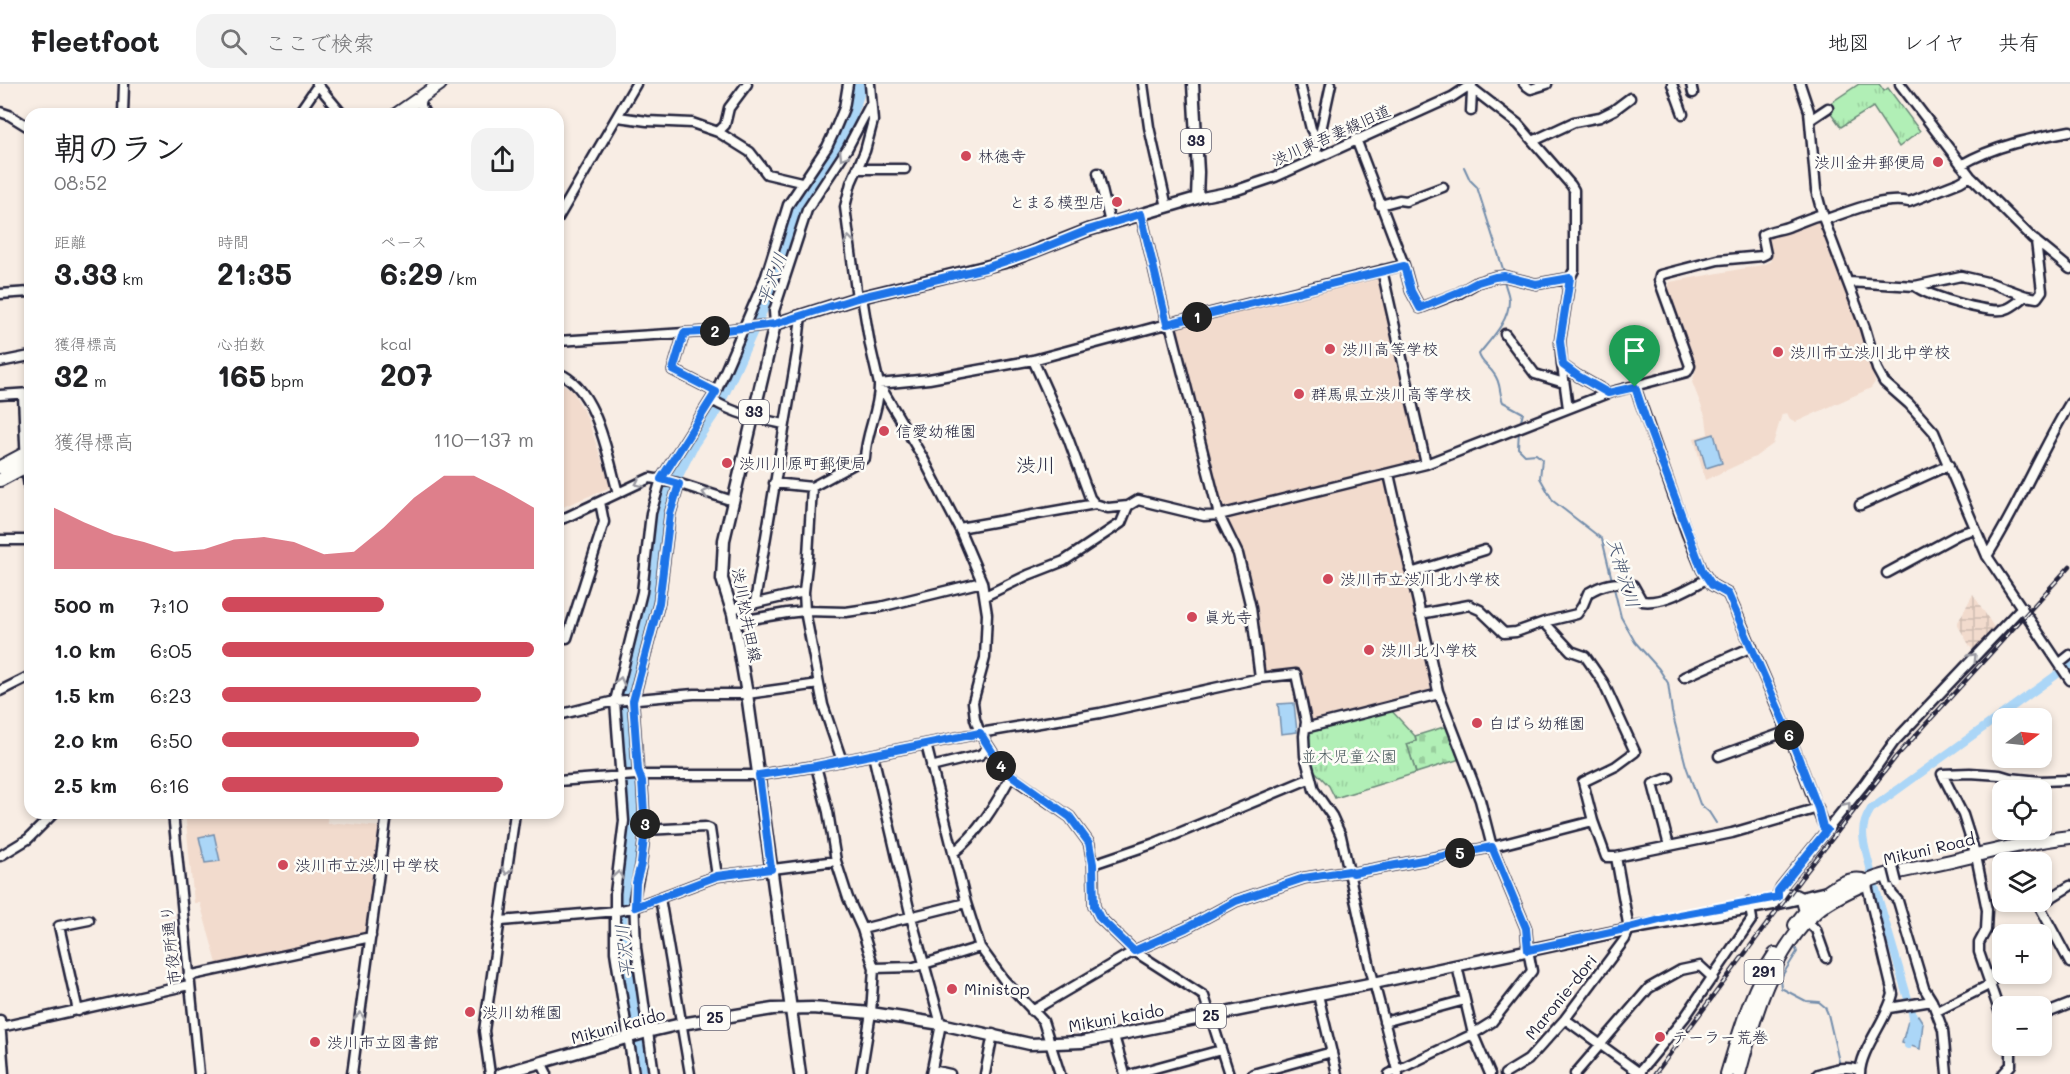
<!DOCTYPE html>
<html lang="ja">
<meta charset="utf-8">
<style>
body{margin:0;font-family:Mali,"Klee One",sans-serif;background:#f2f2f2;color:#202124;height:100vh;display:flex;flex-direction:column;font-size:22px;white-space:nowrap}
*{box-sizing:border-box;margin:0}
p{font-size:20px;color:#757577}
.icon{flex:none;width:33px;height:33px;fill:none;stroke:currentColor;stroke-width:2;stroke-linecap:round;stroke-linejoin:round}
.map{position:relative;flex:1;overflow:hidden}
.drawer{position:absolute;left:24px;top:24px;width:540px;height:711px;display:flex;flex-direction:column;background:#fff;border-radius:18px;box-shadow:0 3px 9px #0003}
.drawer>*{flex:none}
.needle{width:39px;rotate:75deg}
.fabs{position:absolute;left:1992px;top:624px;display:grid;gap:12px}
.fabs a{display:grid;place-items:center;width:60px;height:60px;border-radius:12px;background:#fff;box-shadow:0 3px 9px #0003;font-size:30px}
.pin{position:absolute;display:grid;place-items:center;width:51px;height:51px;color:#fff;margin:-62px -26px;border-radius:50% 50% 50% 0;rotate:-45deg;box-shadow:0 0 6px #0007}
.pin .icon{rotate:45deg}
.km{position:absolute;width:30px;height:30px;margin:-15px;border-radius:50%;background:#222;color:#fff;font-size:16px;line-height:30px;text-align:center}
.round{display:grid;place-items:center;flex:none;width:63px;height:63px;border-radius:18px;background:#f2f2f2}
.head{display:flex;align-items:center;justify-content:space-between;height:102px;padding:0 30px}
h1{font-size:33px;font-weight:800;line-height:45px}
.stats{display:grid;grid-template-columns:repeat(3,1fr);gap:9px;height:102px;padding:6px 30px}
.stats div{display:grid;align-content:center}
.stats b{font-size:30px;font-weight:800}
.stats small{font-size:16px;font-weight:400}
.stats p{font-size:16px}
.chart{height:168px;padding:12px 30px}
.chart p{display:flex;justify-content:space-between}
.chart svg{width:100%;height:108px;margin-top:6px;fill:#d1495b;opacity:.7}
ul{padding:0 30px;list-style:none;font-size:20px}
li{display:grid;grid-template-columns:96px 72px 1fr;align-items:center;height:45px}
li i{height:15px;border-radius:8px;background:#d1495b}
header{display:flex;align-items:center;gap:36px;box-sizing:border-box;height:84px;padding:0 30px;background:#fff;border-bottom:2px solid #e0e0e0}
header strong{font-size:28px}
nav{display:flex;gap:33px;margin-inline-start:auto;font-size:21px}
.search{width:420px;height:54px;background:#f2f2f2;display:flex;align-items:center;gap:15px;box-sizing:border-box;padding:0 21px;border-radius:18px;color:#757577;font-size:22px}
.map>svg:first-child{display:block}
.built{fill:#f2dbcd}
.industrial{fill:url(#industrial-grid)}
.cemetery{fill:url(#cemetery-stones);stroke:#6a8878;stroke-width:1.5}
.park{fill:url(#park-tufts);stroke:#6a8878;stroke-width:1.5}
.water{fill:#abd6f7;stroke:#748eac;stroke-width:1.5}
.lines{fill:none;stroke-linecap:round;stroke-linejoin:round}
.stream{stroke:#748eac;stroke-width:2}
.canal{stroke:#abd6f7;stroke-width:8}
.river{stroke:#abd6f7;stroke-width:14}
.minor-casing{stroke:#22223b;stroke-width:13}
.major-casing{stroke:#22223b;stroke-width:15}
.highway-casing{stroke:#22223b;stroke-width:16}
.minor{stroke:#fdfcf7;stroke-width:8}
.major{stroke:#fdfcf7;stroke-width:10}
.highway{stroke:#fdfcf7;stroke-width:12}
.rail-casing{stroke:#22223b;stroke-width:4.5}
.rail{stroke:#fdfcf7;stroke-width:2;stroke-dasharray:7;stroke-linecap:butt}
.minor-bridge-casing{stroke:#22223b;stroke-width:13;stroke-linecap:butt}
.minor-bridge{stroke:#fdfcf7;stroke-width:8}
.oneway{stroke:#9a9aa2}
.route-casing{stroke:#fff;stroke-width:12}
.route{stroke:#1a73e8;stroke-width:8}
.poi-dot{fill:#d1495b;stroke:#fdfcf7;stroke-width:2}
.labels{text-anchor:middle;stroke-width:5;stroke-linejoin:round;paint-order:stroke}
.shield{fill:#fdfcf7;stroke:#646373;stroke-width:1.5}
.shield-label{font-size:15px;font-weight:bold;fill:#22223b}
.street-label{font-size:16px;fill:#22223b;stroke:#fdfcf7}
.poi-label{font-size:16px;fill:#22223b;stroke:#fdfcf7;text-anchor:start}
.park-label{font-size:16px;fill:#46555a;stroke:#fdfcf7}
.water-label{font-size:18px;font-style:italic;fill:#4b5873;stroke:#fdfcf7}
.quarter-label{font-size:20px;fill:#22223b;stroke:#fdfcf7}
</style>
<header>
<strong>Fleetfoot</strong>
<div class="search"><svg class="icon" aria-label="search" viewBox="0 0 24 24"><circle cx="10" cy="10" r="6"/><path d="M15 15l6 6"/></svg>ここで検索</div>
<nav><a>地図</a><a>レイヤ</a><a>共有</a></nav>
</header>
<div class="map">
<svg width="2070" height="990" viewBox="0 0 2070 990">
<defs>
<pattern id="industrial-grid" width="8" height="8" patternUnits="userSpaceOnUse" patternTransform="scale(1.5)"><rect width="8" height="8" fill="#f2dbcd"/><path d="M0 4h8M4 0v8" fill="none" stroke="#cfbcb1"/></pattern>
<pattern id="cemetery-stones" width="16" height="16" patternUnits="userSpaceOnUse" patternTransform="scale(1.5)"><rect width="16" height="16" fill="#b1efb6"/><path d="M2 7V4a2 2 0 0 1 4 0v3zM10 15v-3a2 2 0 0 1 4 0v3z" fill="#98cd9d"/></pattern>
<pattern id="park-tufts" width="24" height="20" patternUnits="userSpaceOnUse" patternTransform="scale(1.5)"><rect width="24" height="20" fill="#b1efb6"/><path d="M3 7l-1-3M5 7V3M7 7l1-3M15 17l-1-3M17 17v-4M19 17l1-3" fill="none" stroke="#98cd9d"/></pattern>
</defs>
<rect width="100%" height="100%" fill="#f8ede4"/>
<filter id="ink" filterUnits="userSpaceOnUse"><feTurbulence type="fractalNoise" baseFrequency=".0167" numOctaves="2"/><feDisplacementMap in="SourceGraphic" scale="12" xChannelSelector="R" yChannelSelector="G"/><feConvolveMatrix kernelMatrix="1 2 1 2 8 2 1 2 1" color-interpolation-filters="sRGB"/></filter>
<g filter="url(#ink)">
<path class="built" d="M1820,135L1850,211L1875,298L1871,304L1796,338L1790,335L1787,329L1782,330L1773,360L1755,373L1705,396L1694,354L1708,350L1706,334L1692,298L1696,286L1666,209L1670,198L1762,181L1771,177L1764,154Z
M1380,193L1422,378L1221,426L1174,241Z
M558,297L572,306L587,333L611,403L558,425Z
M1384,394L1387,396L1435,608L1309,641L1301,595L1297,585L1265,590L1255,530L1227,437V433Z
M185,729H326L328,740L339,739L381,743L366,850L218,883L200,819H194Z"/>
<path class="industrial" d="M1973,510L1995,545L1974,566L1971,564L1957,540Z"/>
<path class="cemetery" d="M1447,642L1460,675L1416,689L1407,660L1416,657L1415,652Z"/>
<path class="park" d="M1859,0H1879L1884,7L1888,4L1920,47L1899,63L1873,23L1841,43L1826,22Z
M1390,625L1415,652L1416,657L1407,660L1416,689L1335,714L1329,702L1311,683L1308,655L1309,645Z"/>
<path class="water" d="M1714,350L1722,379L1706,384L1698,355Z
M1294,619L1297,648L1281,650L1278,620Z
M214,750L220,777L205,779L199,753Z
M1918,931L1923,939L1920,965L1902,959L1908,937Z"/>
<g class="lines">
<path class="stream" d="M1464,83L1470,96L1477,103L1504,188
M1504,194C1504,202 1509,208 1509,217C1509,237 1491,255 1479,270C1481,279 1489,282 1494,290C1501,298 1499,309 1503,318L1523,329L1520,341
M1519,346L1518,364L1525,371L1536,370L1542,375L1540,394L1553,417L1602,455L1621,533L1635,558L1659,585L1668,599L1672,628L1686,682L1700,720L1709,728L1716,739
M1796,865L1797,868L1780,895L1781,904L1806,917L1819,918L1825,923L1828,930L1840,982"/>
<path class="canal" d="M1871,788C1866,763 1856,748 1871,725L2070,581
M1874,799L1913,932L1908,961"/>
<path class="river" d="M642,990L620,841L622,808L629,772L631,730L625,626L626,603L641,552L666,411L692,359L715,325L734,284L762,222L798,122L825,83L844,50L857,10V0"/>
<defs>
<path id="minor" d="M317,0L342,30
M1143,0L1149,43L1167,123
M1300,0L1311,45L1318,57
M1524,0L1531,5L1547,0
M1672,0L1683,30
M1691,0L1693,9
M1800,0L1809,27L1816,106L1824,136L1865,244L1877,285L1884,298L1909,320L1934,348L1987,472L2070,596
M1900,0L1970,92L2032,154L2070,185
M1469,2L1518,40L1571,101L1574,106V186L1570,194
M1469,2L1472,8L1471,27
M418,16L425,30
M0,28L9,31L30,44
M123,30L124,0
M298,30L318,1
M618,33L647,37L692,39L718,48L725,41L729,24L747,0
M1810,36L1828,24
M718,48L750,68L767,90L801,98
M1356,55L1404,181L1411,207L1420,224L1459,209L1478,198L1495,193L1504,192L1536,200L1570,194L1560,257L1562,281L1578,292L1608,309
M1533,57L1574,38L1600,33L1614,26L1630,14
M1315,74L1331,0
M1961,81C1993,62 2033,54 2070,47
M857,85H905
M1098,89L1110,139
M1197,114L1237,106L1275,93L1452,13L1472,0
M1380,121L1399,116L1406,117L1443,103
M1141,130L1167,240L1171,243L1219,431L1238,470L1251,524L1260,594
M558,134L636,0
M1824,136C1848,128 1884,112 1909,118L1960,98L1970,92
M1382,186L1426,380
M1849,198L1915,202L1961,192L1991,199L2026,212L2037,214L2042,207L2036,157
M1915,202C1927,212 1992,231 2006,225C2013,223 2020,216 2026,212
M0,210L30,208
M862,213L870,261L879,300L923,374L959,444L982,498L987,530L985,574L973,618L975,635L980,649L1003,685L1011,692L1070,733L1089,759L1093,780L1094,822L1100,834L1134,867L1204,912L1229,990
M857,214L845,123L851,99L865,67L873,37L870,0
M684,249L673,286L716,308
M1505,250L1535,290L1564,299
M558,257L717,247L775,240L774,227L807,126L847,65L870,21
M1033,276L1068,354L1090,414L1095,420L1108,424L1128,422
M0,278L30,272
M1562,281L1568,324
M558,289C597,303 608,374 618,409
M1635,303L1687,450L1702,486L1712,501L1728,510C1755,570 1781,630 1805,692C1809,702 1822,742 1827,746
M0,311L30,309
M23,311L26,382L30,410
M712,316C735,330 758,335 784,340
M1389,390L1438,607L1480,716L1492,763L1526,844L1528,866L1532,887L1492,938L1473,950L1389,990
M774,399L812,403L865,374C866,348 880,325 879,300L929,295L1033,276L1167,240L1404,181
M1860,421L1949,381
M558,436L567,433L650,394L677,399L733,417
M959,444L1095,420
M0,456H30
M1987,472C2018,423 2040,369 2070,319
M1410,485L1414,488L1485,466
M1887,489L1959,450L1975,445
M985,512L1028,491L1064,477L1121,439L1128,422L1138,416L1204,432L1219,431L1426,380L1608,309L1687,288L1690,282L1659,196L1660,191L1718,176L1762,172L1766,170L1762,151C1770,146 1781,146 1790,142C1801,138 1811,133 1823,130
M755,518L797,269L801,231
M731,525L804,508
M1420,530L1469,521L1480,526L1504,549L1516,548L1544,538L1571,567L1585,572L1603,598L1635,668L1616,682L1583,698L1593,737L1606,773H1616L1732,749L1818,724
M734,538L787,529L805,527L846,528L880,523L982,498
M1544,538L1577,530L1583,521L1588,509C1603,500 1615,497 1633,501L1642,517C1664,520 1687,505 1707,495
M567,554L604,438L600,418
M2060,579L2070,571
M1684,593L1752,563
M819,600L823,621L842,677
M0,607L30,592
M558,631L615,617L694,610H747L819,600L805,527L804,508L808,472L812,403
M1305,644L1439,610
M926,660L966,819L980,863L1004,896L1043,937L1060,990
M873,671L911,833L941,940L931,990
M1719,672L1788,647
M816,682L828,728L836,777L848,814L862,845L874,884L871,929L861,990
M931,683L980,671L989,663
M558,697L636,691H759L816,682L980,649L1100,629L1260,594L1296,590L1306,638L1304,652L1305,672L1311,694L1314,706L1332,732L1341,752L1370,883L1398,990
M173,729L199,990
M645,746L705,743L710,745L717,792
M1669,762L1653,700L1669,694
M953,769C978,750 996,720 1011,692
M0,772L28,755L54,729
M1093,780L1155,759L1311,694
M1885,792L1892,810L1898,817L1924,904L1932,917
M2070,802L2039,821L2070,879
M660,814L690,990
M1779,819L1778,810L1781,803L1865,699L1894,658L2022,523
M501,837L617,827L635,823L717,792L836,777
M1807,837L1816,846L1826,874
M862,845L966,819
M1457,882L1473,950L1490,990
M874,884L914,883L980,863
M188,892L366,854L371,852
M1318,911L1337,990
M1889,924L1932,917L1943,946L1947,990
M78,927L59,842L89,836
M1032,927L1134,867L1186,844L1236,817L1304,794L1349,787L1353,789L1492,763L1593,737
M1937,927L1991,900
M2042,931L2070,920
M1565,935L1641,990
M2002,935L1979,868V859L1986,846L1987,826L1976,772L1963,731L1942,690L1970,689L2000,691L2010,694L2040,697L2070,696
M0,936L4,990
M1384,938L1465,916
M1,943L189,901
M1114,952L1125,990
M541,978L547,990
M932,986L950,990
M352,990L387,729
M490,990L484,947L515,729
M634,990L615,868V809L624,737L615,617L642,508L651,429L661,395L716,308L766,192L788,121L827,63L834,48L844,24L848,0
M654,990L636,864L634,814L641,780L645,746L642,697L638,686L633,617L659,519L670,430L679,400
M985,990L993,950
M1133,990L1221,966
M1253,990L1332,968
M1505,990L1528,976L1565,935L1625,855L1629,845L1616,773
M1575,990L1649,904L1681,886L1700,882L1713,894
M1638,990L1685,933L1752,835L1749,818
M1818,990C1832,986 1844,981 1859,986
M1860,990C1860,966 1887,936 1893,910L1866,797
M2003,990L2011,981V962"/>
<path id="major" d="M501,990L647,948L681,940L773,925L812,924L871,929L941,940L1030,960L1082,958L1374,899L1629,845L1779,819L1827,808
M800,990L747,610L733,530L722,495L724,456L775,240L857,214L1009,177L1088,146L1197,114L1198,88L1193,0"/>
<path id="highway" d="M397,30L440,0
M0,383L30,367
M0,396L30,380
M1786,811L1795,812L1803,816L1807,832
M1795,841C1808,823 1842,788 1866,797
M1727,990C1740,948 1750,907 1775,870
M1739,990C1754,933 1771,867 1818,826C1831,815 1847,808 1862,801C1872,791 1921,784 1938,780C1982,770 2025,758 2070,753"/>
</defs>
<use href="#minor" class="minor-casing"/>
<use href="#major" class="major-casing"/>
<use href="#highway" class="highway-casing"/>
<use href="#minor" class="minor"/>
<use href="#major" class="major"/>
<use href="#highway" class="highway"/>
<defs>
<path id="rail" d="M1655,990L1802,793L1895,674L2070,482"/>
</defs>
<use href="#rail" class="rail-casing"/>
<use href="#rail" class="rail"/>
<defs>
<path id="minor-bridge" d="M1892,779L1897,799"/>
</defs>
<use href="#minor-bridge" class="minor-bridge-casing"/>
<use href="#minor-bridge" class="minor-bridge"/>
</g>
<defs><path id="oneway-chevron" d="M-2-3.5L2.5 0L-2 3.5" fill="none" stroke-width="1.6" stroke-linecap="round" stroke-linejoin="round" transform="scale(1.5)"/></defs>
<g class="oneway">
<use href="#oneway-chevron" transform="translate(843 72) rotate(121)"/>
<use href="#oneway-chevron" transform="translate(849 156) rotate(-97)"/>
<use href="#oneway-chevron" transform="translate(639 399) rotate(154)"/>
<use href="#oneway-chevron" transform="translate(706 409) rotate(-163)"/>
<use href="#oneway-chevron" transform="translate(1973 573) rotate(-46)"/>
<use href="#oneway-chevron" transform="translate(620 597) rotate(-76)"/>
<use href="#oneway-chevron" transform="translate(1847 722) rotate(-51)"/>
<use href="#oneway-chevron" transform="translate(507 787) rotate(98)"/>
<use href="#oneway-chevron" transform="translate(618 791) rotate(-81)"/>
<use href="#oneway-chevron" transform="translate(360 932) rotate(-82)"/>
</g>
</g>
<g class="lines" filter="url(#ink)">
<defs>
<path id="route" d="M1141,130L1167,240L1404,182L1411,207L1420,224L1459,208L1478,198L1495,193L1504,192L1536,200L1570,194L1560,257L1563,281L1578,292L1608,309L1635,303L1647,339L1702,486L1712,501L1728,510L1788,647L1818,724L1823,743L1827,746L1781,803L1778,807V813L1679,831L1629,844L1528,866L1526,844L1492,763L1353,789L1349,787L1304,794L1236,817L1186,844L1134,867L1100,834L1094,822L1093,780L1089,759L1070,733L1003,685L980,649L816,682L759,691L771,785L717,792L635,823L636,799L641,780L645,746L642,697L638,686L633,617L659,519L670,430L679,400L661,395L716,308L673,286L684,249L717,247L775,240L857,214L985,184L1036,167L1088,146Z"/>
</defs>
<use href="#route" class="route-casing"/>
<use href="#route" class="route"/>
</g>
<g class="poi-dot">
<circle cx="966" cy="72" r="6"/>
<circle cx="1938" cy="78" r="6"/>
<circle cx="1117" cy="118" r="6"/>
<circle cx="1330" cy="265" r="6"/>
<circle cx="1778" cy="268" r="6"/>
<circle cx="1299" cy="310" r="6"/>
<circle cx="884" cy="347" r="6"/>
<circle cx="727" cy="379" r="6"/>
<circle cx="1328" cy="495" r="6"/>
<circle cx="1192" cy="533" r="6"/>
<circle cx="1369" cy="566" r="6"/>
<circle cx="1477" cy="639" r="6"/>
<circle cx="283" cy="781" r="6"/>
<circle cx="952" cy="905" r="6"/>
<circle cx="470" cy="928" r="6"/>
<circle cx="1660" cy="953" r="6"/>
<circle cx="315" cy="958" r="6"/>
</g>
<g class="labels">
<g class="shield">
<rect x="1181" y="45" width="30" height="24" rx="4.5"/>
<rect x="739" y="316" width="30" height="24" rx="4.5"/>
<rect x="1744.5" y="876" width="39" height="24" rx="4.5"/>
<rect x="1196" y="920" width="30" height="24" rx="4.5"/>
<rect x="700" y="922" width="30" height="24" rx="4.5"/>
</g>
<g class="shield-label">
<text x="1196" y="62">33</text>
<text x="754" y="333">33</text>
<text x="1764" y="893">291</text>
<text x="1211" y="937">25</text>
<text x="715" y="939">25</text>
</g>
<g class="street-label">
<text transform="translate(1331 51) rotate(-24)" y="6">渋川東吾妻線旧道</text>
<text transform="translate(747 531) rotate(79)" y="6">渋川松井田線</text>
<text transform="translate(1929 765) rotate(-13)" y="6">Mikuni Road</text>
<text transform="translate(170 861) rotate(-96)" y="6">市役所通り</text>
<text transform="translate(1561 913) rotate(-51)" y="6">Maronie-dori</text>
<text transform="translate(1116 934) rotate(-10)" y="6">Mikuni kaido</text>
<text transform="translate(618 942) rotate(-15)" y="6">Mikuni kaido</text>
</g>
<g class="poi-label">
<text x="978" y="78">林徳寺</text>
<text x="1926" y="84" text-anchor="end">渋川金井郵便局</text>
<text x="1105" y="124" text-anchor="end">とまる模型店</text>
<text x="1342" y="271">渋川高等学校</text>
<text x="1790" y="274">渋川市立渋川北中学校</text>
<text x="1311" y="316">群馬県立渋川高等学校</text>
<text x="896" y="353">信愛幼稚園</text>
<text x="739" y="385">渋川川原町郵便局</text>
<text x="1340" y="501">渋川市立渋川北小学校</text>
<text x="1204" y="539">眞光寺</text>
<text x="1381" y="572">渋川北小学校</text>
<text x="1489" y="645">白ばら幼稚園</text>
<text x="295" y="787">渋川市立渋川中学校</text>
<text x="964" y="911">Ministop</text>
<text x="482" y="934">渋川幼稚園</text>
<text x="1672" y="959">テーラー荒巻</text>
<text x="327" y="964">渋川市立図書館</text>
</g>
<g class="park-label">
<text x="1349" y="678">並木児童公園</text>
</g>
<g class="water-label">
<text transform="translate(772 195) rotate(-70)" y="6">平沢川</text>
<text transform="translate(1623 489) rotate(73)" y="6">天神沢川</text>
<text transform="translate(625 867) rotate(-96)" y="6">平沢川</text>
</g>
<g class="quarter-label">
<text x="1036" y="388">渋川</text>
</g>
</g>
</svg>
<div class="fabs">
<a><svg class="needle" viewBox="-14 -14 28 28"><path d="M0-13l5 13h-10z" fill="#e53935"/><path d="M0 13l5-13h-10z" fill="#757577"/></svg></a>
<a><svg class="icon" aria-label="locate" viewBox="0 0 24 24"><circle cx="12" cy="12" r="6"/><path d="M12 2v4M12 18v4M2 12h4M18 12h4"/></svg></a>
<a><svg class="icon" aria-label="layers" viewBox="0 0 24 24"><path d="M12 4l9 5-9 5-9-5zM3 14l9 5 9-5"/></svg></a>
<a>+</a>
<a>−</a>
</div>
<div class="pin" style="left:1635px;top:303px;background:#1e9e55"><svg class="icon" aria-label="arrive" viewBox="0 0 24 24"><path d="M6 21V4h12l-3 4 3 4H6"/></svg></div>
<b class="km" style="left:1197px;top:233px">1</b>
<b class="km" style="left:715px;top:247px">2</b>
<b class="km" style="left:645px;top:740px">3</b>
<b class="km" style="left:1001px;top:682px">4</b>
<b class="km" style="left:1460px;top:769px">5</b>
<b class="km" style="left:1789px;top:651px">6</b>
<section class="drawer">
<div class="head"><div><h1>朝のラン</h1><p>08:52</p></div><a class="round"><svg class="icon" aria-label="share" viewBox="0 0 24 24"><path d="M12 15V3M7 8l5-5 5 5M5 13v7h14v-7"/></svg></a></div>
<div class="stats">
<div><p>距離</p><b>3.33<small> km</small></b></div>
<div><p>時間</p><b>21:35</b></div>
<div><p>ペース</p><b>6:29<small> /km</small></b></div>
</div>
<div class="stats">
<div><p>獲得標高</p><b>32<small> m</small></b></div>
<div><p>心拍数</p><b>165<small> bpm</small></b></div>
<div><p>kcal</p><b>207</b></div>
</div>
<div class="chart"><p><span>獲得標高</span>110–137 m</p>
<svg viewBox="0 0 160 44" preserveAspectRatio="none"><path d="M0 44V19L10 25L20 30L30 33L40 37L50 36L60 32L70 31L80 33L90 38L100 37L110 27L120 15L130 6L140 6L150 12L160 19V44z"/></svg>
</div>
<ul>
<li><b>500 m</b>7:10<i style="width:52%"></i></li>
<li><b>1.0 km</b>6:05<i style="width:100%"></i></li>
<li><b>1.5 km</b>6:23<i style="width:83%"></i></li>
<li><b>2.0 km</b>6:50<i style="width:63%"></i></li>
<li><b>2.5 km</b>6:16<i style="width:90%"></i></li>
</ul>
</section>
</div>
